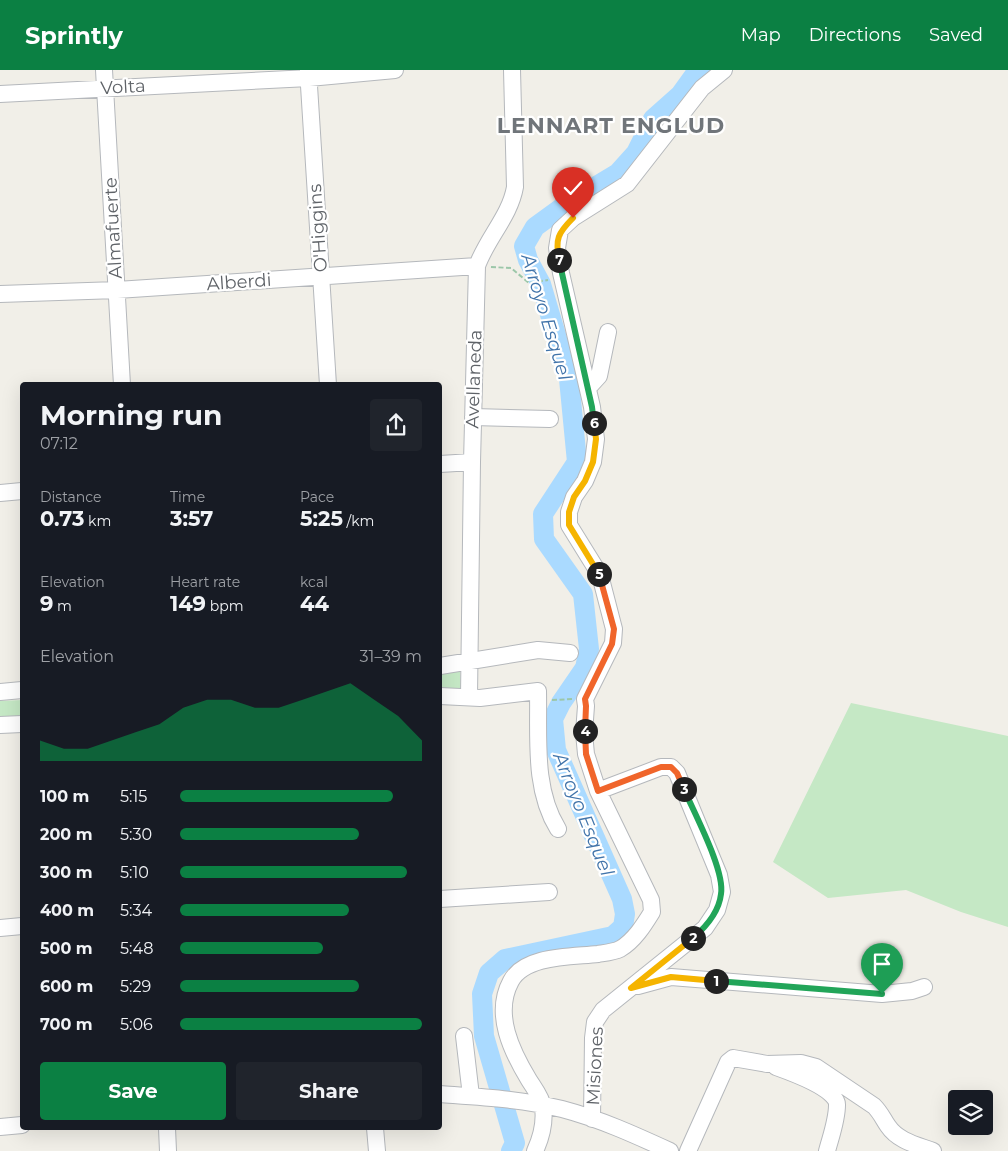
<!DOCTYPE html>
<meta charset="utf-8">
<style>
body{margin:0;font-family:Montserrat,sans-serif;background:#20242c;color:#f1f3f6;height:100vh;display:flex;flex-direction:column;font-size:19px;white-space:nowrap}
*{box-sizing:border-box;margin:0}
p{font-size:16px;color:#9ea1a6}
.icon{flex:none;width:28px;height:28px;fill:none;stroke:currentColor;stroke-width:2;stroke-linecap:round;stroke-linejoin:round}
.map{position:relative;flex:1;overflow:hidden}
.drawer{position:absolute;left:20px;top:312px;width:422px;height:748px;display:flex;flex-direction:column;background:#171b24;border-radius:5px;box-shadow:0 5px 20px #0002}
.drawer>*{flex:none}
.controls{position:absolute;left:948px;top:1020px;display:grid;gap:10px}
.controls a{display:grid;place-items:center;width:45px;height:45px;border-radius:5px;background:#171b24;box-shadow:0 5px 20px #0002;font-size:25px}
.pin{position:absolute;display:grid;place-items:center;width:42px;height:42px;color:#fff;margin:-51px -21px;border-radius:50% 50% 50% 0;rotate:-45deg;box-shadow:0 0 5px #0007}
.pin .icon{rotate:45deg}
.km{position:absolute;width:25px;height:25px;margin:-12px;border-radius:50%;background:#222;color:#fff;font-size:14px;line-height:25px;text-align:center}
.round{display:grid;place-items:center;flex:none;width:52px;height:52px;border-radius:5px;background:#20242c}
.summary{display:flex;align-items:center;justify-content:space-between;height:85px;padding:0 20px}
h1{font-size:28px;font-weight:700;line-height:38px}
.figures{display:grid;grid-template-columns:repeat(3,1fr);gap:8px;height:85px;padding:5px 20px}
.figures div{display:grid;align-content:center}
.figures b{font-size:21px;font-weight:700}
.figures small{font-size:14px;font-weight:400}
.figures p{font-size:14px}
.chart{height:140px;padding:10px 20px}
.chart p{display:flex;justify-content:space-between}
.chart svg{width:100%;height:90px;margin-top:5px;fill:#0b8043;opacity:.7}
.primary-button{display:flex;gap:10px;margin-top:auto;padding:10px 20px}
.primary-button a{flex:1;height:58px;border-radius:5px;background:#0b8043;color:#fff;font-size:20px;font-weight:700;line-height:58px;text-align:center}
.primary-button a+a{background:#20242c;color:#f1f3f6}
ul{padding:0 20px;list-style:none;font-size:16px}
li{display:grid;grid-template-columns:80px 60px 1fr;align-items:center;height:38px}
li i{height:12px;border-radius:6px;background:#0b8043}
header{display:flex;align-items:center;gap:30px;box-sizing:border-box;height:70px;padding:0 25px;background:#0b8043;color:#fff}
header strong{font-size:24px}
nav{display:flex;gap:28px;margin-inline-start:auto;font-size:18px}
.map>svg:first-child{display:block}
.green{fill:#c5e8c5}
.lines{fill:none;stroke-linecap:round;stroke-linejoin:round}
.river{stroke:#aadaff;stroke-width:20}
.minor-casing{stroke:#b5b8bc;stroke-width:18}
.path{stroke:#9cc7a9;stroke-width:2;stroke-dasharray:5 2.5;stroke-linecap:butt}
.minor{stroke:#fff;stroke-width:16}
.split-1-casing{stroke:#fff;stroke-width:10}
.split-2-casing{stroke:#fff;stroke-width:10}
.split-3-casing{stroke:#fff;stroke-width:10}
.split-4-casing{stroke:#fff;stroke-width:10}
.split-5-casing{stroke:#fff;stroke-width:10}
.split-6-casing{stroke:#fff;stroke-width:10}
.split-7-casing{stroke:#fff;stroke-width:10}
.split-8-casing{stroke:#fff;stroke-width:10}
.split-1{stroke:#22a559;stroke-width:6}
.split-2{stroke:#f5b400;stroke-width:6}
.split-3{stroke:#22a559;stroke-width:6}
.split-4{stroke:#f0652b;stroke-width:6}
.split-5{stroke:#f0652b;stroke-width:6}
.split-6{stroke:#f5b400;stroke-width:6}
.split-7{stroke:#22a559;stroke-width:6}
.split-8{stroke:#f5b400;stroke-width:6}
.labels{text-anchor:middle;stroke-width:4.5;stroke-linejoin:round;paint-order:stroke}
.street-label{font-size:18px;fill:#5f6368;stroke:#fff}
.water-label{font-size:19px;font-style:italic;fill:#4174aa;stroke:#fff}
.district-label{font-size:22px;font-weight:bold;letter-spacing:1px;fill:#70757a;stroke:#fff}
</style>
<header>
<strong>Sprintly</strong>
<nav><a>Map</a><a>Directions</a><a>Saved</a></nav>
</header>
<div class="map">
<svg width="1008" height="1081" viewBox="0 0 1008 1081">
<rect width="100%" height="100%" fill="#f1efe8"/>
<path class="green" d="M460,599L461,618L440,620V601Z
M22,630V649L0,650V631Z
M851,633L1008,666V857L961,842L906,820L828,828L773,792Z"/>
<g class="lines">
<path class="river" d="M511,1081L515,1073L484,966L482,924L489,903L505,889L613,866L623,857L625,844L622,829L556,680L553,649L561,633L585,598L589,579L583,524L544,469L543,444L577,392L569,309L541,214L528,190L524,176L535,157L568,133L618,103L636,83L653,49L680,25L693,7L704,0"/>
<defs>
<path id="minor" d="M104,0L122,315
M308,0L328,315
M0,24L309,8L395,0
M0,224L117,220L477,196
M588,318L599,306L608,262
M473,347L550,349
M440,394L472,392
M0,423L22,421
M440,596L538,580L570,583
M0,622L22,620
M440,626L480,628L538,621C539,667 533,719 558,759
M469,627L472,392L477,196C487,168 510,146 515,117L512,0
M0,655L22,654
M440,829L549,822
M0,858L22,856
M638,916L671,907L882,924L912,921L924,917
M464,966L471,1026
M776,997C790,1002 838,1019 837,1035C837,1050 831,1066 827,1081
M440,1024C481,1027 522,1029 562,1039C600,1049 635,1065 670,1081
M592,1049L593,968L595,952L603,940L705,858L717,840L722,822L719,805L677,703L671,697H661L598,721
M0,1057L22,1055
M167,1058L168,1081
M375,1058L377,1081
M535,1081C541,1068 545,1051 543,1037C542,1028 534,1018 529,1010C512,982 493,944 511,911C525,885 572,887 598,884C604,883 614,882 620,879C634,871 644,855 652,842L651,830L598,721L586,684L584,663L586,636L585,629L613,573L614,559L600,505L569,455V442L574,427L585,411L593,392L596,369L592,337L561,203L557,178L560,160L573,148L627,114L702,18L724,0
M688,1081L728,992L733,988L767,994L801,993L816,997L874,1036C881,1043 883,1049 888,1056C898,1071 917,1075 933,1081"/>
</defs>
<use href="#minor" class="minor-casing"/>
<path class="path" d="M491,197L511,198L529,213L548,210
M552,630L573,629"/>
<use href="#minor" class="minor"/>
</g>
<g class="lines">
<defs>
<path id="split-1" d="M716,911L882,924"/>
<path id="split-2" d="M693,868L631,918L671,907L716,911"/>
<path id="split-3" d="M684,719C694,743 725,800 721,824C719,842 707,856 693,868"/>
<path id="split-4" d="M585,661L586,684L598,721L661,697H671L677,703L684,719"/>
<path id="split-5" d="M585,661L586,636L585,629L612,574L614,559L599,504"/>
<path id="split-6" d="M594,353L596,369L593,392L585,411L574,427L569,442V455L599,504"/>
<path id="split-7" d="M559,190L592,337L594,353"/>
<path id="split-8" d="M559,190C555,169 558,163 573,148"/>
</defs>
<use href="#split-1" class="split-1-casing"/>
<use href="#split-2" class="split-2-casing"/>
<use href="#split-3" class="split-3-casing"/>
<use href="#split-4" class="split-4-casing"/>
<use href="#split-5" class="split-5-casing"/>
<use href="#split-6" class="split-6-casing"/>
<use href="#split-7" class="split-7-casing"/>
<use href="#split-8" class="split-8-casing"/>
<use href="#split-1" class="split-1"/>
<use href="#split-2" class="split-2"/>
<use href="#split-3" class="split-3"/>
<use href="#split-4" class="split-4"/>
<use href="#split-5" class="split-5"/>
<use href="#split-6" class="split-6"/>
<use href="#split-7" class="split-7"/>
<use href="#split-8" class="split-8"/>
</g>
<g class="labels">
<g class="street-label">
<text transform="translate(123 17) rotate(-3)" y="6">Volta</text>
<text transform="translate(113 158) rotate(-93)" y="6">Almafuerte</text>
<text transform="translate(318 158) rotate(-94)" y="6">O'Higgins</text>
<text transform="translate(239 212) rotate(-4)" y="6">Alberdi</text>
<text transform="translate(474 309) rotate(-88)" y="6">Avellaneda</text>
<text transform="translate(595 996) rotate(-87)" y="6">Misiones</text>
</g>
<g class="water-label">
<text transform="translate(547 247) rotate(73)" y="7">Arroyo Esquel</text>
<text transform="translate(584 744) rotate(68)" y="7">Arroyo Esquel</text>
</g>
<g class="district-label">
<text x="611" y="63">LENNART ENGLUD</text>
</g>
</g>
</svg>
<div class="controls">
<a><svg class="icon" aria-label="layers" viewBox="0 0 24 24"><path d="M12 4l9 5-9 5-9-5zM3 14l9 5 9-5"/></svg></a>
</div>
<div class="pin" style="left:882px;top:924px;background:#1e9e55"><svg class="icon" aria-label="arrive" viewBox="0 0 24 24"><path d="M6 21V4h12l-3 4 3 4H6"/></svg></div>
<div class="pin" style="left:573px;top:148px;background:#d93025"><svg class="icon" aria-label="check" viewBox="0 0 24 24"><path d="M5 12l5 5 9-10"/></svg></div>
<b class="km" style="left:716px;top:911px">1</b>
<b class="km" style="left:693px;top:868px">2</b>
<b class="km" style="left:684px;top:719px">3</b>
<b class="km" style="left:585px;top:661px">4</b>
<b class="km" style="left:599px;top:504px">5</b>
<b class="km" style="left:594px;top:353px">6</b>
<b class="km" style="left:559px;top:190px">7</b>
<section class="drawer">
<div class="summary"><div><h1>Morning run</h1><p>07:12</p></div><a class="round"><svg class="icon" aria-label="share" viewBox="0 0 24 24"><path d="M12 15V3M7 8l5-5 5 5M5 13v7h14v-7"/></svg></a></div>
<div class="figures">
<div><p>Distance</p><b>0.73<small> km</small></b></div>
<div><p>Time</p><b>3:57</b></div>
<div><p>Pace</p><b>5:25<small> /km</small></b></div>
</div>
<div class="figures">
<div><p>Elevation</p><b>9<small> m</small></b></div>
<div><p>Heart rate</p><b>149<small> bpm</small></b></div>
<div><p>kcal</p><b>44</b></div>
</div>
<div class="chart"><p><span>Elevation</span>31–39 m</p>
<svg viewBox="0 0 160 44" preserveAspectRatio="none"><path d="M0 44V34L10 38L20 38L30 34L40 30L50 26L60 18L70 14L80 14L90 18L100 18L110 14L120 10L130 6L140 14L150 22L160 34V44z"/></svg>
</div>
<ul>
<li><b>100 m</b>5:15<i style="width:88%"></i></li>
<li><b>200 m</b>5:30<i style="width:74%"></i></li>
<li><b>300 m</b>5:10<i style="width:94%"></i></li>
<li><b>400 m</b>5:34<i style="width:70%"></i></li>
<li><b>500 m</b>5:48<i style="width:59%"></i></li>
<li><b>600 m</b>5:29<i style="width:74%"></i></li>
<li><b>700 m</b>5:06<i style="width:100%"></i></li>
</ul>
<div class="primary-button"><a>Save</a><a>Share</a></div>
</section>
</div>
